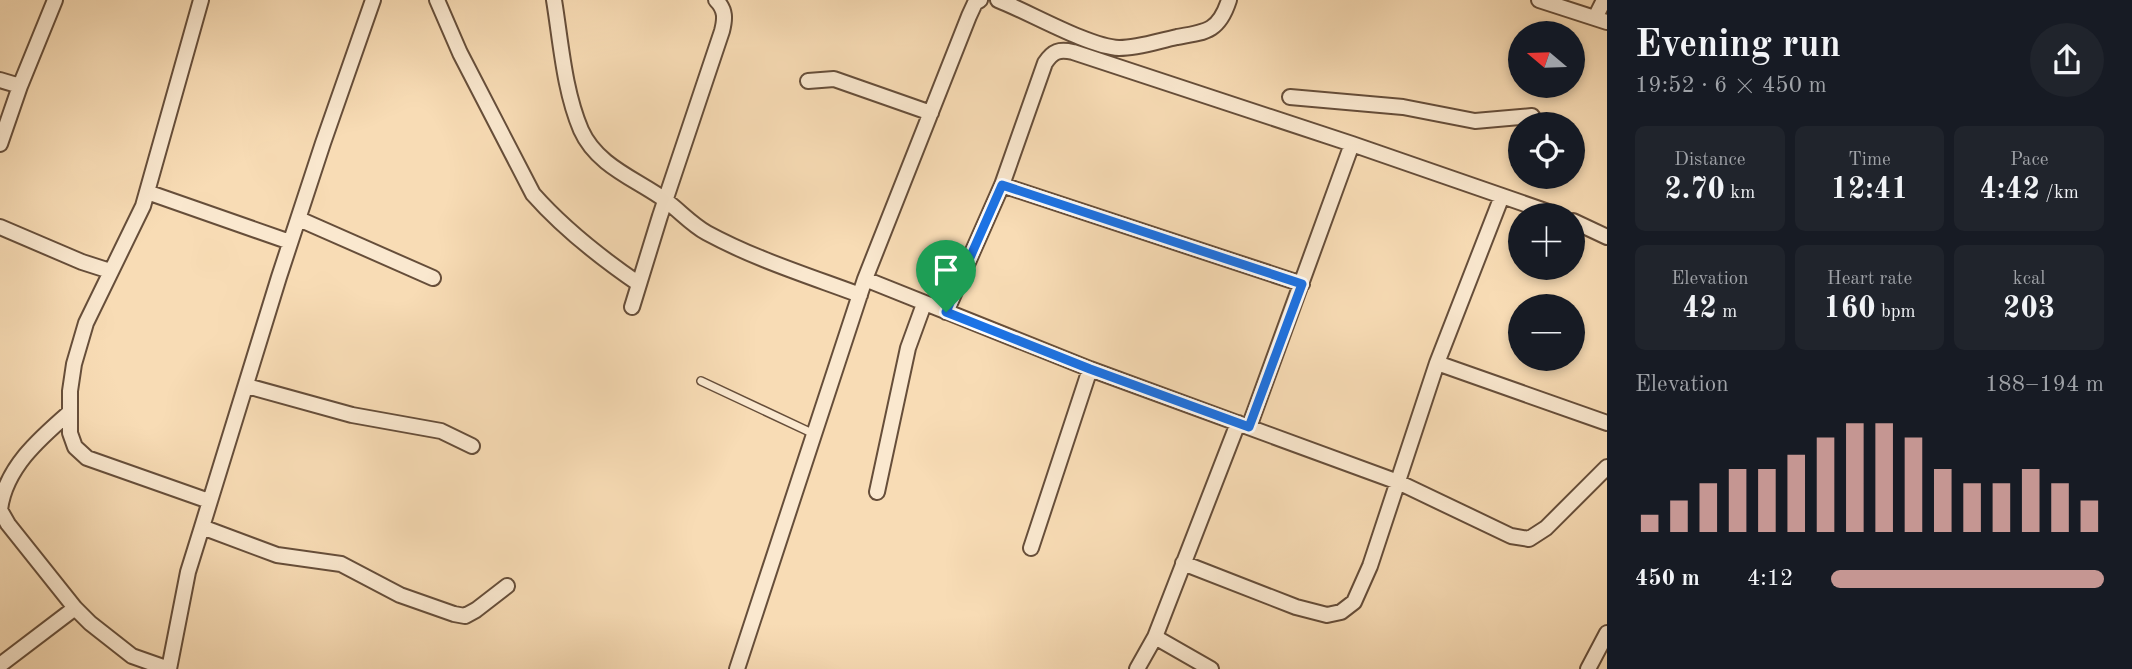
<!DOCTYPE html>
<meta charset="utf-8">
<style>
body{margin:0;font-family:"Old Standard TT",serif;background:#20242c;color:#f1f3f6;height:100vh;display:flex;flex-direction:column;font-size:26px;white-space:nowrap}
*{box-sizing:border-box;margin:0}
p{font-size:23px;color:#9ea1a6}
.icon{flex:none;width:38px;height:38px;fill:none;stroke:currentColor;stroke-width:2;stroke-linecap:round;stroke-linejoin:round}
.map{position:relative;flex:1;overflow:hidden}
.details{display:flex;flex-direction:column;background:#171b24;width:525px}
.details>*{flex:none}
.needle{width:46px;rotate:289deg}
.buttons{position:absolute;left:1508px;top:21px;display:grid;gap:14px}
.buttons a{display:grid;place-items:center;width:77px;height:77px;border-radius:50%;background:#171b24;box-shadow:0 4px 10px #0003;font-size:35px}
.pin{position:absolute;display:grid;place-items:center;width:60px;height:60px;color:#fff;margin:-72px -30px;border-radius:50% 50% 50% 0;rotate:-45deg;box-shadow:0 0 7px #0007}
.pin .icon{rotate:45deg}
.round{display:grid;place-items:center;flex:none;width:74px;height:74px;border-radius:37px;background:#20242c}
.head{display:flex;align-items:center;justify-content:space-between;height:119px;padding:0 28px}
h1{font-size:38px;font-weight:700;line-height:52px}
.stats{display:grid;grid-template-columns:repeat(3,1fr);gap:10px;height:119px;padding:7px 28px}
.stats div{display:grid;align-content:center;border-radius:10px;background:#20242c;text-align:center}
.stats b{font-size:30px;font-weight:700}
.stats small{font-size:19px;font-weight:400}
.stats p{font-size:19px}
.chart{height:196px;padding:14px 28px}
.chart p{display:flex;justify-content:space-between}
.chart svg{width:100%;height:126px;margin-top:7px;stroke:#c59692;stroke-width:6}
ul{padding:0 28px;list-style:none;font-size:23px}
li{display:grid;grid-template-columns:112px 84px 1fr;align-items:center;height:52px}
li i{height:18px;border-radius:9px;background:#c59692}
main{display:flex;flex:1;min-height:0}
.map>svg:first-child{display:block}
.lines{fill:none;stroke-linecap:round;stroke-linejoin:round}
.service-casing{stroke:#664e3a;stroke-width:10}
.minor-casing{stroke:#664e3a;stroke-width:18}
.service{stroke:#fae8cf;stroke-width:7}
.minor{stroke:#fae8cf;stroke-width:14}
.route-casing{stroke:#fff;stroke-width:14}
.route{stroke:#1a73e8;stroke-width:9}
</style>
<main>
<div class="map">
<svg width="1607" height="669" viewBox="0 0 1607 669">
<rect width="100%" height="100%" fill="#f8dcb5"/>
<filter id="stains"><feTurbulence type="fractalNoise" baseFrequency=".00286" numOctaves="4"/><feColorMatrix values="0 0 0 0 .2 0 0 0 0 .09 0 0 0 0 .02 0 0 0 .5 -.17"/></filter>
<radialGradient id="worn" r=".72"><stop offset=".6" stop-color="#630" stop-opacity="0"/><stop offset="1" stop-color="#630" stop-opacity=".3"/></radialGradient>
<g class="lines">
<defs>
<path id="service" d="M701,381L814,434"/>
<path id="minor" d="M201,0L143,206L86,323L74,364L70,391V433L75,447L87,458L209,501
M437,0L460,53L533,194C564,229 601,258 639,284
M554,0C561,43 564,90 581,130C597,166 636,179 665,200C680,211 691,224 707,233C755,259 809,276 860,295
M998,0C1029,12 1089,47 1119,48C1139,48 1158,41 1177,37C1207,32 1219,31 1229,0
M1539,0L1607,22
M1595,18L1604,0
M0,80L20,86
M808,81L834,79L931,113
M1290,97L1403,107L1475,121L1532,116
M0,144L20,86L55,0
M1002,185L1302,284
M147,192L290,242
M299,219L433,278
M1573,221L1607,237
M0,227L82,262L110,271
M865,279L1090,369L1398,482L1511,536L1529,539L1546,528L1607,467
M632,307L660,216L722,31C725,19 726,10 716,0
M946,312L1002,185L1045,63C1053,51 1059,49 1073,52L1352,144L1557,215
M1437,363L1607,423
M247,386L352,415L441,431L472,446
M70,412C40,438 5,468 0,510L8,524L75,608L90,623L132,656L169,669
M1249,427L1352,144
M877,492L908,348L924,304
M202,527L277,555L341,564L400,595L454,614L465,616L476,610L507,586
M1031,548L1090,369
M1183,563L1296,607L1327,615L1341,612L1354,602L1370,566L1437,363L1502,196
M1155,637L1211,669
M0,665L75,608
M169,669L188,572L202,527L279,277L323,143L373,0
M737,669L865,279L969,16L975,3L980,0
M1137,669L1155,637L1238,423
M1588,669L1607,633"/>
</defs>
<use href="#service" class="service-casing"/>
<use href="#minor" class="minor-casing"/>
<use href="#service" class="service"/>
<use href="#minor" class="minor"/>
</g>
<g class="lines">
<defs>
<path id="route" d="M1002,185L1302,284L1249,427L1090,369L946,312Z"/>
</defs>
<use href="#route" class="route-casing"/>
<use href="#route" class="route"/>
</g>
<rect width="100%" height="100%" filter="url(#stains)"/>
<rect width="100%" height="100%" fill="url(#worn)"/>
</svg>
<div class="buttons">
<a><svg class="needle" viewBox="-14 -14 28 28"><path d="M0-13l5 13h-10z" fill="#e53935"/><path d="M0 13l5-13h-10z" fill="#9ea1a6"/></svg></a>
<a><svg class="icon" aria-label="locate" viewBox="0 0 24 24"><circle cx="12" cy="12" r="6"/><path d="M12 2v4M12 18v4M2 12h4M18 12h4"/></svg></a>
<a>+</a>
<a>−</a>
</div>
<div class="pin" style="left:946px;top:312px;background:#1e9e55"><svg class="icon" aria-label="arrive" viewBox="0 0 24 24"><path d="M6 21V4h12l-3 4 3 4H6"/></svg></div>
</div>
<section class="details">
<div class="head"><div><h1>Evening run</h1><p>19:52 · 6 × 450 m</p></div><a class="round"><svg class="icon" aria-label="share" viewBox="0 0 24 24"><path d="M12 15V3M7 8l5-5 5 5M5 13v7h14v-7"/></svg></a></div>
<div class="stats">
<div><p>Distance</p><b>2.70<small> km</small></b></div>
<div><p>Time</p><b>12:41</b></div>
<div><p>Pace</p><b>4:42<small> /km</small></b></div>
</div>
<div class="stats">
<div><p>Elevation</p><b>42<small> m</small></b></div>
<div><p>Heart rate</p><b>160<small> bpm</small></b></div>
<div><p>kcal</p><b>203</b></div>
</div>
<div class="chart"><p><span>Elevation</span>188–194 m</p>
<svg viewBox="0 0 160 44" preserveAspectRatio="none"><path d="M5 44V38M15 44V33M25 44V27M35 44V22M45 44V22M55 44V17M65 44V11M75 44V6M85 44V6M95 44V11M105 44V22M115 44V27M125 44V27M135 44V22M145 44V27M155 44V33"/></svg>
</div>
<ul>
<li><b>450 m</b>4:12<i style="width:100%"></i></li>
</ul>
</section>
</main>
